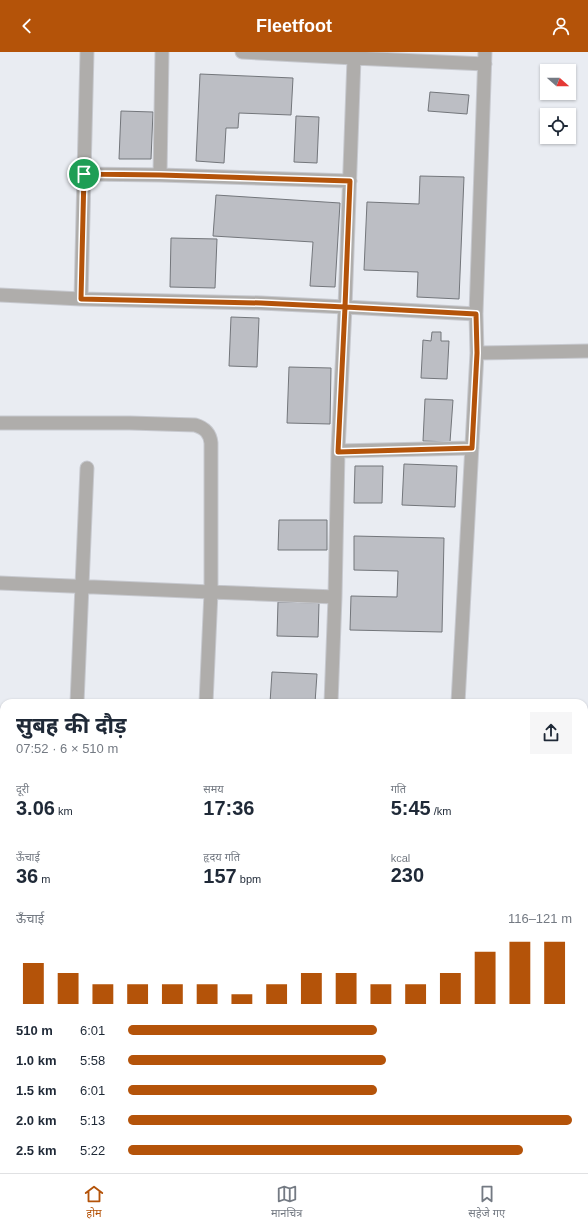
<!DOCTYPE html>
<html lang="hi">
<meta charset="utf-8">
<style>
body{margin:0;font-family:Arial,"Noto Sans Devanagari",sans-serif;background:#f6f6f7;color:#1f2937;height:100vh;display:flex;flex-direction:column;font-size:15px;white-space:nowrap}
*{box-sizing:border-box;margin:0}
p{font-size:13px;color:#747a83}
.icon{flex:none;width:22px;height:22px;fill:none;stroke:currentColor;stroke-width:2;stroke-linecap:round;stroke-linejoin:round}
.map{position:relative;flex:1;overflow:hidden}
.drawer{position:absolute;left:0px;top:647px;width:588px;height:474px;display:flex;flex-direction:column;background:#fff;border-radius:12px 12px 0 0;box-shadow:0 1px 3px #0004}
.drawer>*{flex:none}
.needle{width:26px;rotate:111deg}
.buttons{position:absolute;left:540px;top:12px;display:grid;gap:8px}
.buttons a{display:grid;place-items:center;width:36px;height:36px;border-radius:0px;background:#fff;box-shadow:0 1px 3px #0004;font-size:20px}
.pin{position:absolute;display:grid;place-items:center;width:34px;height:34px;color:#fff;margin:-17px;border:2px solid #fff;border-radius:50%;box-shadow:0 1px 4px #0007}
.round{display:grid;place-items:center;flex:none;width:42px;height:42px;border-radius:0px;background:#f6f6f7}
.overview{display:flex;align-items:center;justify-content:space-between;height:68px;padding:0 16px}
h1{font-size:22px;font-weight:700;line-height:30px}
.stats{display:grid;grid-template-columns:repeat(3,1fr);gap:6px;height:68px;padding:4px 16px}
.stats div{display:grid;align-content:center}
.stats b{font-size:20px;font-weight:700}
.stats small{font-size:11px;font-weight:400}
.stats p{font-size:11px}
.chart{height:112px;padding:8px 16px}
.chart p{display:flex;justify-content:space-between}
.chart svg{width:100%;height:72px;margin-top:4px;stroke:#b45309;stroke-width:6}
ul{padding:0 16px;list-style:none;font-size:13px}
li{display:grid;grid-template-columns:64px 48px 1fr;align-items:center;height:30px}
li i{height:10px;border-radius:5px;background:#b45309}
header{display:flex;justify-content:space-between;align-items:center;height:52px;padding:0 16px;background:#b45309;color:#fff;font-size:18px;font-weight:700}
.tabs{display:flex;justify-content:space-around;align-items:center;height:56px;border-top:1px solid #e0e1e3;background:#fff;font-size:11px;color:#747a83}
.tabs a{display:grid;justify-items:center;gap:2px}
.tabs .current{color:#b45309}
.map>svg:first-child{display:block}
.building{fill:#bcbec4;stroke:#73767b}
.lines{fill:none;stroke-linecap:round;stroke-linejoin:round}
.minor-casing{stroke:#c7c9cf;stroke-width:15}
.minor{stroke:#afadab;stroke-width:13}
.route-casing{stroke:#fff;stroke-width:8}
.route{stroke:#b45309;stroke-width:5}
</style>
<header><svg class="icon" aria-label="back" viewBox="0 0 24 24"><path d="M15 5l-7 7 7 7"/></svg>Fleetfoot<svg class="icon" aria-label="person" viewBox="0 0 24 24"><circle cx="12" cy="8" r="4"/><path d="M4 21q1-7 8-7t8 7"/></svg></header>
<div class="map">
<svg width="588" height="1121" viewBox="0 0 588 1121">
<rect width="100%" height="100%" fill="#e9ecf2"/>
<path class="building" d="M200,22L293,26L291,63L239,61L238,76H226L224,111L196,109Z
M430,40L469,43L467,62L428,59Z
M121,59L153,60L151,107H119Z
M296,64L319,65L317,111L294,110Z
M420,124L464,125L459,247L417,245L418,220L364,218L367,150L419,152Z
M216,143L340,151L335,235L310,234L313,190L213,184Z
M171,186L217,187L215,236L170,235Z
M231,265L259,266L257,315L229,314Z
M432,280H441V289H449L447,327L421,326L423,288L431,289Z
M289,315L331,316L330,372L287,371Z
M425,347L453,348L450,390L423,389Z
M404,412L457,414L455,455L402,453Z
M355,414H383L382,451H354Z
M279,468H327V498H278Z
M354,484L444,486L442,580L350,578L351,544L397,545L398,519L354,518Z
M278,550L319,551L318,585L277,584Z
M272,620L317,622L315,651H270Z
M99,1117H121V1121H98Z
M214,1117H233V1121H213Z"/>
<g class="lines">
<defs>
<path id="minor" d="M162,0L160,123L350,129
M354,6L485,12
M84,122L87,0
M160,123L84,122L81,247L261,251L345,255L354,6L242,0
M0,243L81,247
M476,262L485,0
M0,371H130L195,373C205,376 210,381 211,391V540L335,545
M338,399L472,396
M0,531L211,540L206,651
M77,651L87,416
M331,651L335,545L338,399L345,255L476,262L477,301L588,299
M458,651L477,301
M0,720H4
M584,792L588,793
M0,839H4
M584,903H588
M0,1050L4,1051
M584,1057H588"/>
</defs>
<use href="#minor" class="minor-casing"/>
<use href="#minor" class="minor"/>
</g>
<g class="lines">
<defs>
<path id="route" d="M84,122L81,247L261,251L345,255L338,400L472,396L477,301L476,262L345,255L350,129L160,123L84,122"/>
</defs>
<use href="#route" class="route-casing"/>
<use href="#route" class="route"/>
</g>
</svg>
<div class="buttons">
<a><svg class="needle" viewBox="-14 -14 28 28"><path d="M0-13l5 13h-10z" fill="#e53935"/><path d="M0 13l5-13h-10z" fill="#747a83"/></svg></a>
<a><svg class="icon" aria-label="locate" viewBox="0 0 24 24"><circle cx="12" cy="12" r="6"/><path d="M12 2v4M12 18v4M2 12h4M18 12h4"/></svg></a>
</div>
<div class="pin" style="left:84px;top:122px;background:#1e9e55"><svg class="icon" aria-label="arrive" viewBox="0 0 24 24"><path d="M6 21V4h12l-3 4 3 4H6"/></svg></div>
<section class="drawer">
<div class="overview"><div><h1>सुबह की दौड़</h1><p>07:52 · 6 × 510 m</p></div><a class="round"><svg class="icon" aria-label="share" viewBox="0 0 24 24"><path d="M12 15V3M7 8l5-5 5 5M5 13v7h14v-7"/></svg></a></div>
<div class="stats">
<div><p>दूरी</p><b>3.06<small> km</small></b></div>
<div><p>समय</p><b>17:36</b></div>
<div><p>गति</p><b>5:45<small> /km</small></b></div>
</div>
<div class="stats">
<div><p>ऊँचाई</p><b>36<small> m</small></b></div>
<div><p>हृदय गति</p><b>157<small> bpm</small></b></div>
<div><p>kcal</p><b>230</b></div>
</div>
<div class="chart"><p><span>ऊँचाई</span>116–121 m</p>
<svg viewBox="0 0 160 44" preserveAspectRatio="none"><path d="M5 44V19M15 44V25M25 44V32M35 44V32M45 44V32M55 44V32M65 44V38M75 44V32M85 44V25M95 44V25M105 44V32M115 44V32M125 44V25M135 44V12M145 44V6M155 44V6"/></svg>
</div>
<ul>
<li><b>510 m</b>6:01<i style="width:56%"></i></li>
<li><b>1.0 km</b>5:58<i style="width:58%"></i></li>
<li><b>1.5 km</b>6:01<i style="width:56%"></i></li>
<li><b>2.0 km</b>5:13<i style="width:100%"></i></li>
<li><b>2.5 km</b>5:22<i style="width:89%"></i></li>
</ul>
</section>
</div>
<nav class="tabs">
<a class="current"><svg class="icon" aria-label="home" viewBox="0 0 24 24"><path d="M3 11l9-7 9 7M6 9v11h12V9"/></svg>होम</a>
<a><svg class="icon" aria-label="map" viewBox="0 0 24 24"><path d="M3 6l6-2 6 2 6-2v14l-6 2-6-2-6 2zM9 4v14M15 6v14"/></svg>मानचित्र</a>
<a><svg class="icon" aria-label="saved" viewBox="0 0 24 24"><path d="M7 4h10v16l-5-4-5 4z"/></svg>सहेजे गए</a>
</nav>
